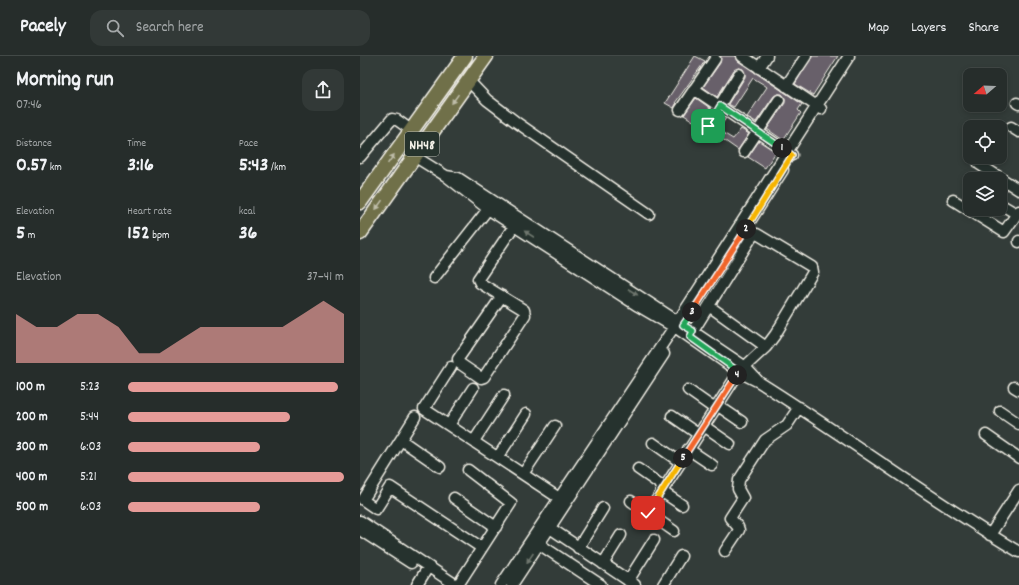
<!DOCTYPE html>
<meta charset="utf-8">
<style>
body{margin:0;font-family:Dekko,sans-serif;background:#323937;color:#f1f3f6;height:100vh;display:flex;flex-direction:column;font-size:15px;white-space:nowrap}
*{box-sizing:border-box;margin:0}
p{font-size:13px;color:#a4a8a9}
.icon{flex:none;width:22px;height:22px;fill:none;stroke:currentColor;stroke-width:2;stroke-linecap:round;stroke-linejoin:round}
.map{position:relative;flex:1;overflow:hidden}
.panel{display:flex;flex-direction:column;background:#262d2b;width:360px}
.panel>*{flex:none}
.needle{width:26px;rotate:251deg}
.tools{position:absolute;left:603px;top:12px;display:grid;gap:8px}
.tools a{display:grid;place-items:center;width:44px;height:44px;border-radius:8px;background:#262d2b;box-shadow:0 2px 6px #0003,0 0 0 1px #424947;font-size:20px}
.pin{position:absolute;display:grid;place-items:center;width:34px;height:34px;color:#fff;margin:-17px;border-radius:8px;box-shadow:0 2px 6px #0006}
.km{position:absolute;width:20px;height:20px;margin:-10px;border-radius:50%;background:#222;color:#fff;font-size:11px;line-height:20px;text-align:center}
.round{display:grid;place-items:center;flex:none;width:42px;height:42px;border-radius:12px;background:#323937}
.overview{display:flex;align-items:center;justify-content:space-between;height:68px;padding:0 16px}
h1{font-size:22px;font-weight:700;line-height:30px}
.metrics{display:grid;grid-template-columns:repeat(3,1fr);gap:6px;height:68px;padding:4px 16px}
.metrics div{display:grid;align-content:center}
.metrics b{font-size:20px;font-weight:700}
.metrics small{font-size:11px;font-weight:400}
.metrics p{font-size:11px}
.chart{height:112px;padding:8px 16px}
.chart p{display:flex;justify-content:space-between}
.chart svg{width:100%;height:72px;margin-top:4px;fill:#e69b98;opacity:.7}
ul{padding:0 16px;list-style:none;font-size:13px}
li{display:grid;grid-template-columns:64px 48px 1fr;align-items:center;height:30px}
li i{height:10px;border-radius:5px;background:#e69b98}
header{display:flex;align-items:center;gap:24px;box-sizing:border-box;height:56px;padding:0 20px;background:#262d2b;border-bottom:1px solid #424947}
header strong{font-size:19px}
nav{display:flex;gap:22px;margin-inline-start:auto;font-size:14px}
.search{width:280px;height:36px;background:#323937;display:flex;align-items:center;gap:10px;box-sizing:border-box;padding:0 14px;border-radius:12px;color:#a4a8a9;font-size:15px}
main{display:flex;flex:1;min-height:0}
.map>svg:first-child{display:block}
.building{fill:#67616a;stroke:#f4f1e8}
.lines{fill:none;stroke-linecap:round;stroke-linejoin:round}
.minor-casing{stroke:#f4f1e8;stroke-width:13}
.highway-casing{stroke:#f4f1e8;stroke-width:17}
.minor{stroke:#26332d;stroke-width:10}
.highway{stroke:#70704a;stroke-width:14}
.oneway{fill:#bfbda9}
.oneway2{fill:#6e766e}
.split-1-casing{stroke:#fff;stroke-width:8}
.split-2-casing{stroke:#fff;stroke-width:8}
.split-3-casing{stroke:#fff;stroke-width:8}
.split-4-casing{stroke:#fff;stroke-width:8}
.split-5-casing{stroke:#fff;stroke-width:8}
.split-6-casing{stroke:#fff;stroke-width:8}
.split-1{stroke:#22a559;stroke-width:5}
.split-2{stroke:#f5b400;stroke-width:5}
.split-3{stroke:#f0652b;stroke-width:5}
.split-4{stroke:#22a559;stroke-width:5}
.split-5{stroke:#f0652b;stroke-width:5}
.split-6{stroke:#f5b400;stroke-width:5}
.labels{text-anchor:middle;stroke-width:3.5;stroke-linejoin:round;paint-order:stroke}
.shield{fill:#26332d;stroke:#b6b8b0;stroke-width:1}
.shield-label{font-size:14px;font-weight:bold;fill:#f4f1e8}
</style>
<header>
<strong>Pacely</strong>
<div class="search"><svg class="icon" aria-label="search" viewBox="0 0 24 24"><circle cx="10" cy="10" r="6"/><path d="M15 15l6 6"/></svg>Search here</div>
<nav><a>Map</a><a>Layers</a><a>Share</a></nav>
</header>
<main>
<section class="panel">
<div class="overview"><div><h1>Morning run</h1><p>07:46</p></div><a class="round"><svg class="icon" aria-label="share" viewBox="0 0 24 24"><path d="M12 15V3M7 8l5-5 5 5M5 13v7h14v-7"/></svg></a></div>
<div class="metrics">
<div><p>Distance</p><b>0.57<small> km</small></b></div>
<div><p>Time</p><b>3:16</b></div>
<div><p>Pace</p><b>5:43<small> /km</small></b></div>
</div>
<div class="metrics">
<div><p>Elevation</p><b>5<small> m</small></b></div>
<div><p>Heart rate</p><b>152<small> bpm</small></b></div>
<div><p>kcal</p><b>36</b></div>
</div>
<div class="chart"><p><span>Elevation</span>37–41 m</p>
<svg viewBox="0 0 160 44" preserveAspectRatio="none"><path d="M0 44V14L10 22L20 22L30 14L40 14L50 22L60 38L70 38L80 30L90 22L100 22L110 22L120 22L130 22L140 14L150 6L160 14V44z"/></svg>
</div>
<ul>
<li><b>100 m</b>5:23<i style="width:97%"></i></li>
<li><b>200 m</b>5:44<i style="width:75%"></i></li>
<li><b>300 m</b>6:03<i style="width:61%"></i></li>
<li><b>400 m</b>5:21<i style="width:100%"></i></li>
<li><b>500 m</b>6:03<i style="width:61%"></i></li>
</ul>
</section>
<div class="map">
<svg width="659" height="529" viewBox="0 0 659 529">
<rect width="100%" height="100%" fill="#333c39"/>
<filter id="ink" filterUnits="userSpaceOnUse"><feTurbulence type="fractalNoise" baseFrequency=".025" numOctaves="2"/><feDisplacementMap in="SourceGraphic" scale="8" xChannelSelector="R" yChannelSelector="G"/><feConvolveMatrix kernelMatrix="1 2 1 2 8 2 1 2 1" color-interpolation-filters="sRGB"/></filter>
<g filter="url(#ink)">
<path class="building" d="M335,0L345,5L315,47L316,48L314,52L305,47Z
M361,0H376L378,5L442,48L438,54L441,57L423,84L407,73L425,47V42L422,38H419L414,40L396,66L387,61L407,31L403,28L393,22L374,51L368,48L385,21V18L383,13L379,12L374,14L357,41L343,31L360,7Z
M452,0H478L453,39L435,28Z
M336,42L350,52L341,70L324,59Z
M361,59L366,62L358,74L373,83L381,73L389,78L378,94L351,75Z
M399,85L416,96L405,112L388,101Z"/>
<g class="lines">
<defs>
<path id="minor" d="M382,0L461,53
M399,12L407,0
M108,24L127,44L156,66L289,158
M426,30L446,0
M334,33L432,99
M657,47L659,48
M320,54L355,3
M347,70L379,18
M651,71L659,76
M384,96L419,44
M54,100L86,120L128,153L278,250L319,274L379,316L399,326L384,310L323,269L98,122L86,120
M0,101L32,63L37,64L51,74
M619,108L659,134
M593,144L644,176L659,155
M640,148L657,158
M659,186V185
M74,222L132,148
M142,240L98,303L99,307L121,322L124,321L165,259L164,254L120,227L118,223L158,164
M349,250L406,291
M331,257L423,114
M91,311L64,353L205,446
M399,326C487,381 570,443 659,496
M654,331L659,334
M328,334L355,353
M357,349L382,366
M640,355L659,368
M312,360L338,378
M55,361L3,444L16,453L30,431L122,492
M89,369L113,332
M344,370L370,388
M626,379L659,402
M41,384L80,411
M114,385L144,339
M293,387L320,406
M328,393L352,409
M138,401L166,358
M278,413L304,431
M163,418L195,370
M301,435L322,449
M94,442L136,471
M271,445L288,457
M0,465L96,529
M190,472L275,529
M0,474L51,507
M314,475L288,457L379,316L406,291L415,279L453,216L452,211L397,178L393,179L330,280
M630,479L659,434
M179,488L241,529
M218,492L243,452
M365,495L379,474L378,471L370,462L383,442L378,433L379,424L405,384L427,369L439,351
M243,508L261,479
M268,525L294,484
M57,529L65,516
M98,529L151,447L108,414
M141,529L318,265L489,0
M152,529L304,298
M303,529L321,500"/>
<path id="highway" d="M0,146L105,0
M0,177L126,0"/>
</defs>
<use href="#minor" class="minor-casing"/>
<use href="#highway" class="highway-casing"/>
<use href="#minor" class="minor"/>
<use href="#highway" class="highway"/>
</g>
<defs><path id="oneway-solid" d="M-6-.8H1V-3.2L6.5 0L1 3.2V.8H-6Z"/></defs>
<g class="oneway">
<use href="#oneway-solid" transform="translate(95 43) rotate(125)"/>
<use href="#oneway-solid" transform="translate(31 103) rotate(-55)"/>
<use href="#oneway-solid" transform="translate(19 149) rotate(125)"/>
</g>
<g class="oneway2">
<use href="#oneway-solid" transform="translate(169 178) rotate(-147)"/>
<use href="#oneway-solid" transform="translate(273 236) rotate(33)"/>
<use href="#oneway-solid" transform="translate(170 502) rotate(124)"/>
</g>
</g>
<g class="lines" filter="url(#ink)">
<defs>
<path id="split-1" d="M348,70L360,50L422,92"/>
<path id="split-2" d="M386,173L432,99L422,92"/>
<path id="split-3" d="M332,256L386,173"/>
<path id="split-4" d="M332,256L323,269L333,275L330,281L379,316L377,319"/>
<path id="split-5" d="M323,402L377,319"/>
<path id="split-6" d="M288,457L323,402"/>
</defs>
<use href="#split-1" class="split-1-casing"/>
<use href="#split-2" class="split-2-casing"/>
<use href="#split-3" class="split-3-casing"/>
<use href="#split-4" class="split-4-casing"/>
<use href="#split-5" class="split-5-casing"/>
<use href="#split-6" class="split-6-casing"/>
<use href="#split-1" class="split-1"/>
<use href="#split-2" class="split-2"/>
<use href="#split-3" class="split-3"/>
<use href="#split-4" class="split-4"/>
<use href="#split-5" class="split-5"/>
<use href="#split-6" class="split-6"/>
</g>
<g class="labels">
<rect class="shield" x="45" y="76" width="34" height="24" rx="3"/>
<g class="shield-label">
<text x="62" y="93">NH48</text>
</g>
</g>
</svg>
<div class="tools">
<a><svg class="needle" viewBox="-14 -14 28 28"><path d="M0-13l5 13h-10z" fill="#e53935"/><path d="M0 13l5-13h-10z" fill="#a4a8a9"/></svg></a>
<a><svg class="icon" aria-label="locate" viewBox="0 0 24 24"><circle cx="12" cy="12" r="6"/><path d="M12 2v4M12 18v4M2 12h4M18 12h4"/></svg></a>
<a><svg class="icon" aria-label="layers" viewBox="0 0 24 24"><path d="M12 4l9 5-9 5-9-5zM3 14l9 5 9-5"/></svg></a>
</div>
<div class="pin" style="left:348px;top:70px;background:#1e9e55"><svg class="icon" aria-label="arrive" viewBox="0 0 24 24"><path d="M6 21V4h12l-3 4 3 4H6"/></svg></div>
<div class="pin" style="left:288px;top:457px;background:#d93025"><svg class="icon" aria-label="check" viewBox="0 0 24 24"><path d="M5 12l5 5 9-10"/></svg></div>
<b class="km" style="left:422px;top:92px">1</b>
<b class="km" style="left:386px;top:173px">2</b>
<b class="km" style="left:332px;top:256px">3</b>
<b class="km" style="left:377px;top:319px">4</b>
<b class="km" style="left:323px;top:402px">5</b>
</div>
</main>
